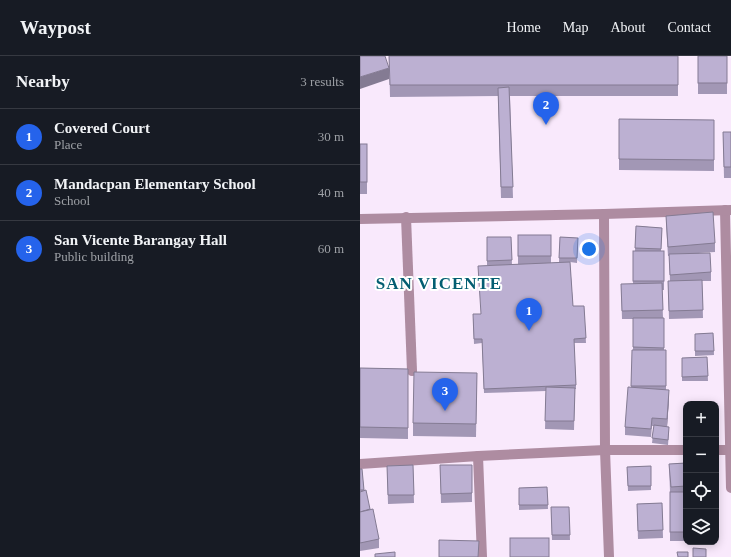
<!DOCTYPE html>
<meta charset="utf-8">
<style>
body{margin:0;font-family:Georgia,serif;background:#242831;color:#f1f3f6}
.controls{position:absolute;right:12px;bottom:12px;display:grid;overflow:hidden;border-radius:8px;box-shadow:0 2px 10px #0003}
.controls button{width:36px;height:36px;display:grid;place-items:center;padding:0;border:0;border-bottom:1px solid #363941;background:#171b24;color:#f1f3f6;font:20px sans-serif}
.you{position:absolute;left:229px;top:193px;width:14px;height:14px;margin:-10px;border:3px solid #fff;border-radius:50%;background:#1a73e8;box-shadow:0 0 0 6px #1a73e833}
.badge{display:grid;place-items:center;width:26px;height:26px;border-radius:50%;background:#2563eb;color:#fff;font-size:13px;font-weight:700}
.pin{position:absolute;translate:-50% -33px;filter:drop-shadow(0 1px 2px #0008)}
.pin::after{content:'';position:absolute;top:21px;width:14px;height:12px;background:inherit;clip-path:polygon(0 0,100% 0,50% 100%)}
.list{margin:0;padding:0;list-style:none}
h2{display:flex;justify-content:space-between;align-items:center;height:52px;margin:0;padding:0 16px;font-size:17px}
h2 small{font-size:13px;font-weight:400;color:#9ea1a6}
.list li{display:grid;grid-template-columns:26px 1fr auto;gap:12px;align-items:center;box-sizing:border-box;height:56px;padding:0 16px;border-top:1px solid #363941}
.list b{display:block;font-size:15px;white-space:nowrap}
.list p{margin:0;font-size:13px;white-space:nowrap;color:#9ea1a6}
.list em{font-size:13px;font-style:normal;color:#9ea1a6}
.icon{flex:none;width:22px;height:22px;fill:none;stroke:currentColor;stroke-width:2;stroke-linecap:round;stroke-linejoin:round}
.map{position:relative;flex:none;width:371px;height:501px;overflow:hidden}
header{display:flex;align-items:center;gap:24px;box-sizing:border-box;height:56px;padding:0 20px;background:#171b24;border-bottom:1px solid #363941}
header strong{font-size:19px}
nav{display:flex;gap:22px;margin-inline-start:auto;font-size:14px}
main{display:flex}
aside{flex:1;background:#171b24}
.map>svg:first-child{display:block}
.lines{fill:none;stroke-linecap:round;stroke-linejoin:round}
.minor{stroke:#ae8ca1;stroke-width:10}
.wall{fill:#a297b5}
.shaded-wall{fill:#847b93}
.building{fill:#bcb0d2;stroke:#847b93}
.labels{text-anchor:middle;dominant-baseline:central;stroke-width:4;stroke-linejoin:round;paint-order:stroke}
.district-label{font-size:17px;font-weight:bold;letter-spacing:1px;fill:#035d72;stroke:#fff}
</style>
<header>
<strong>Waypost</strong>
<nav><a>Home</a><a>Map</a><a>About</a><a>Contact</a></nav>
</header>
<main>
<aside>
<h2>Nearby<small>3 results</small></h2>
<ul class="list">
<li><span class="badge">1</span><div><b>Covered Court</b><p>Place</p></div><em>30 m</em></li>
<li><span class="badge">2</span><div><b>Mandacpan Elementary School</b><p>School</p></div><em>40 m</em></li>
<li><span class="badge">3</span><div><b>San Vicente Barangay Hall</b><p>Public building</p></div><em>60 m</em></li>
</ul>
</aside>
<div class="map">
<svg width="371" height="501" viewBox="0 0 371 501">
<rect width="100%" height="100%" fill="#f9e9fc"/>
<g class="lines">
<g class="minor">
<path d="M365,154L371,432"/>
<path d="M244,158L245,394L249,501"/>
<path d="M46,161L52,315"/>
<path d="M0,163L244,158L371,154"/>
<path d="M356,394H371"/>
<path d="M118,400L245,394H326"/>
<path d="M0,408L118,400L122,501"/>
</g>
</g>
<g class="wall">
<path d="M29,0H318V40H150L153,142H141L138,40L30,41Z"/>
<rect x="338" y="0" width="29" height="38"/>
<path d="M259,63L354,64V115L259,114Z"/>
<path d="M363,76H371V122H364Z"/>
<rect x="0" y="88" width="7" height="50"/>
<path d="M306,160L355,187V196L339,197L351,216V225H342L343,262L309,263L308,225H310L309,200H308L306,168Z"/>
<path d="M276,170L302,172L301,195H304V234H302L303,262H304V294H306V334L309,343L307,371L309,376L308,389L292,387L294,370H292L291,381L265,379V371L271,331L273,294V263H262L261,228H273V195H275Z"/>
<path d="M158,179H191V207L199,206L200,181L218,182L217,207L210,206L213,250H224L226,287H214L216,329V333H215L214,374L185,373L186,335L124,337L122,287L114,288L113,263L121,258L141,209H127V181H151L152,209L158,208Z"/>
<path d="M353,277L354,299L335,300V278Z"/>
<path d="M347,301L348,325H322V302Z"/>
<path d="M0,312L48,313V383L0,382Z"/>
<path d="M117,317L116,381L53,380V367Z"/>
<path d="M326,407V485H310V436L309,408Z"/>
<path d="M53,409L54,447L28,448L27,410Z"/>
<path d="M80,409H112V446L81,447Z"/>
<path d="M291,410V434L268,435L267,411Z"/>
<path d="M0,413H2L4,435L10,454L19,483V492L0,495Z"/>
<path d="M187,431L188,453L159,454V432Z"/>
<path d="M302,447L303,482L278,483L277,448Z"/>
<path d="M191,451H209L210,484H192Z"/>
</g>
<g class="shaded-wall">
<path d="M29,12V23L0,33V21Z"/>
<path d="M309,334V343L307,371V363Z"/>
</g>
<g class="building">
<path d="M0,0H25L29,12L0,21Z"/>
<path d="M29,0H318V29H30Z"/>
<rect x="338" y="0" width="29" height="27"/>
<path d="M149,31L153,131H141L138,32Z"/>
<path d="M259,63L354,64V104L259,103Z"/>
<path d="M363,76H371V111H364Z"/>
<rect x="0" y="88" width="7" height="38"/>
<path d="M353,156L355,187L308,191L306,160Z"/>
<path d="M276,170L302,172L301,193L275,192Z"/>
<rect x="158" y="179" width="33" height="21"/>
<path d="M127,181H151L152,204L127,205Z"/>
<path d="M200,181L218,182L217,202H199Z"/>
<rect x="273" y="195" width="31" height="30"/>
<path d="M350,197L351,216L310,219L309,198Z"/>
<path d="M210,206L213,250H224L226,282L214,283L216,329L124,333L122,283H114L113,258H121L118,210Z"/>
<path d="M342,224L343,254L309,255L308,225Z"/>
<path d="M302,227L303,254L262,255L261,228Z"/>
<path d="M273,262H304V292L273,291Z"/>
<path d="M353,277L354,295H335V278Z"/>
<path d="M272,294H306V330H271Z"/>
<path d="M347,301L348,320L322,321V302Z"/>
<path d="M0,312L48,313V372L0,371Z"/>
<path d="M54,316L117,317L116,368L53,367Z"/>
<path d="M186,331L215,332L214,365H185Z"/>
<path d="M268,331L309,334L307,363L292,362L291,373L265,371Z"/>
<path d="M294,369L309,371L308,384L292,382Z"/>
<path d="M326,407V430L311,431L309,408Z"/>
<path d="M53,409L54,439H28L27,410Z"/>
<path d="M80,409H112V437L81,438Z"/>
<path d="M291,410V430H268L267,411Z"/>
<path d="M0,413H2L4,434H0Z"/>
<path d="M187,431L188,449H159V432Z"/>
<path d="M6,434L10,453L0,456V436Z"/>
<rect x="310" y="436" width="16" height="40"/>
<path d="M302,447L303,474L278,475L277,448Z"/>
<path d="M191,451H209L210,479H192Z"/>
<path d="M13,453L19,483L0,487V456Z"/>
<rect x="150" y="482" width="39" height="19"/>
<path d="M79,484L119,485L118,501H79Z"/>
<path d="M333,492L346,493V501H333Z"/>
<path d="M35,496V501H15V498Z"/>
<path d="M317,496H328V501H318Z"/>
</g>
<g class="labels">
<g class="district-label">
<text x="79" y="227">SAN VICENTE</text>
</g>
</g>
</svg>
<div class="controls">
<button>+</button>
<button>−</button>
<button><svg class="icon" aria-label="locate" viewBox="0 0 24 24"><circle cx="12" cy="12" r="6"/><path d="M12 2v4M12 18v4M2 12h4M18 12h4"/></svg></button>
<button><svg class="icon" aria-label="layers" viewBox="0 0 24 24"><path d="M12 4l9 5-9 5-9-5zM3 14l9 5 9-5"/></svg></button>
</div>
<div class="you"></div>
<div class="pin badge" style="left:169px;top:275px">1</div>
<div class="pin badge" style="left:186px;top:69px">2</div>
<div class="pin badge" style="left:85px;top:355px">3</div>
</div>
</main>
